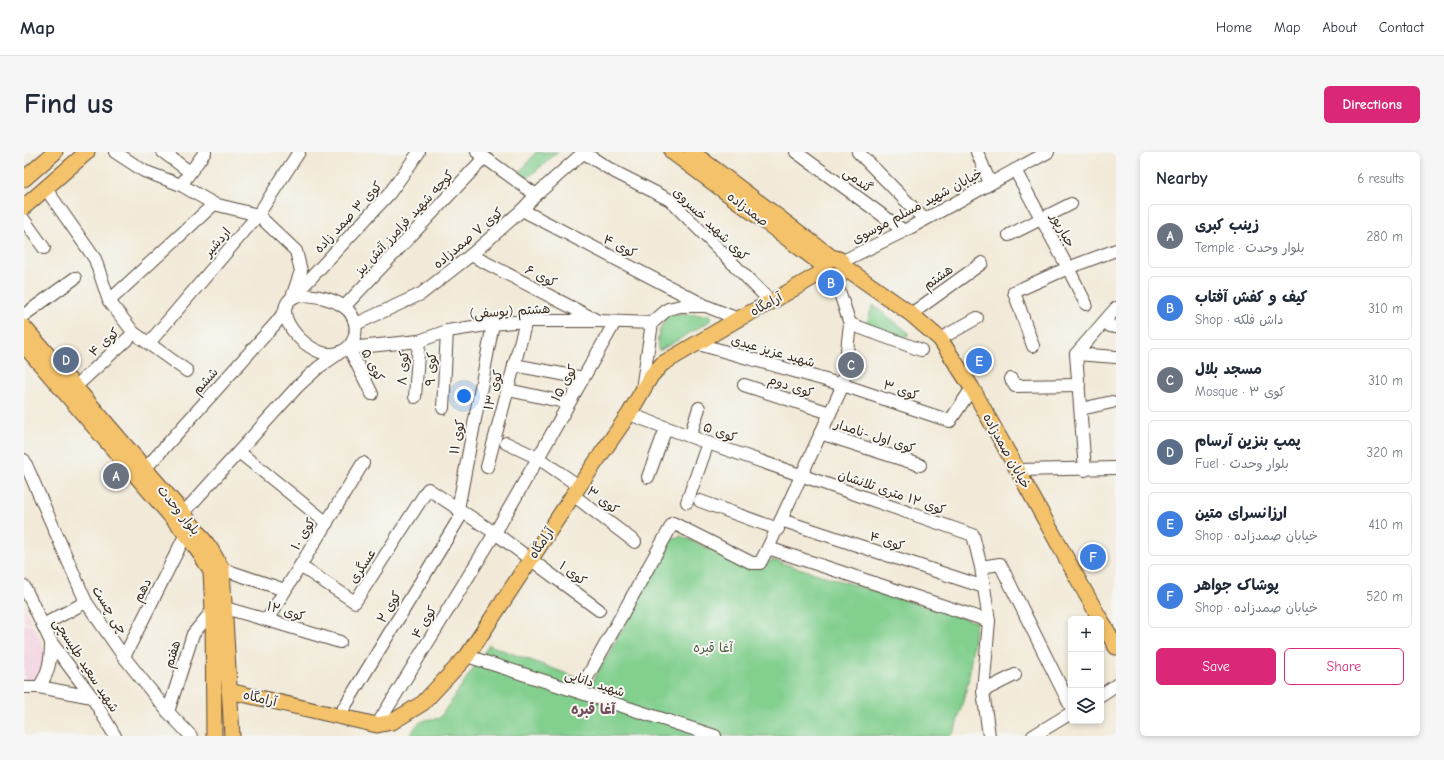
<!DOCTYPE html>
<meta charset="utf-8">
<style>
body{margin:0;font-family:"Comic Neue","Playpen Sans Arabic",sans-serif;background:#f6f6f7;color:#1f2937}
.controls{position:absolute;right:12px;bottom:12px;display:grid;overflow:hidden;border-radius:6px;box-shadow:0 2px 6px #0003}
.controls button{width:36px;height:36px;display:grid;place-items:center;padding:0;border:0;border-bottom:1px solid #e0e1e3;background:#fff;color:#1f2937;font:20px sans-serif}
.you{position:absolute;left:440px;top:244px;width:14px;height:14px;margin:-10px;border:3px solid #fff;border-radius:50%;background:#1a73e8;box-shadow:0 0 0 6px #1a73e833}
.badge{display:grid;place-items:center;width:26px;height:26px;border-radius:50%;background:#db2777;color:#fff;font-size:13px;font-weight:700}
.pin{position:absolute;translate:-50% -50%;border:2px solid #fff;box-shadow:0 1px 4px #0006}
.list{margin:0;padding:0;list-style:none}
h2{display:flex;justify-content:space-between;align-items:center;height:52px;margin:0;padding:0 16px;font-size:17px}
h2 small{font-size:13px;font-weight:400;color:#747a83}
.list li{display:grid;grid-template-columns:26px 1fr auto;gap:12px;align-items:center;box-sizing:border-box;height:64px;margin:0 8px 8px;padding:0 8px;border:1px solid #e0e1e3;border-radius:6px}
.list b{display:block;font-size:15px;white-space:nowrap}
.list p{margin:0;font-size:13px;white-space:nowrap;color:#747a83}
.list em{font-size:13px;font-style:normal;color:#747a83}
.actions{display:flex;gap:8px;padding:12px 16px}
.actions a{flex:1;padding:9px 0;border:1px solid #db2777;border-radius:6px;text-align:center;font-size:14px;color:#db2777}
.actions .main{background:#db2777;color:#fff}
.icon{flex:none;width:22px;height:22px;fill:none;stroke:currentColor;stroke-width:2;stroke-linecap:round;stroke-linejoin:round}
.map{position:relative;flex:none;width:1092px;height:584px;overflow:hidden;border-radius:6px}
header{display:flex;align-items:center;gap:24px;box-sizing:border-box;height:56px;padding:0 20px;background:#fff;border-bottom:1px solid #e0e1e3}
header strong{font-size:19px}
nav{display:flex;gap:22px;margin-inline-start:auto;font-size:14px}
.intro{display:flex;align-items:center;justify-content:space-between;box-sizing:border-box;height:96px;padding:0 24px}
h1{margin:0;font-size:28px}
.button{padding:10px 18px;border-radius:6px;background:#db2777;color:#fff;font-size:14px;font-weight:700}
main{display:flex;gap:24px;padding:0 24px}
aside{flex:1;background:#fff;border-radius:6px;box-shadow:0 2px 6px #0003}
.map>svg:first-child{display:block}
.built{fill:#f3cfe0}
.green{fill:#82cf8e;stroke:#5e7c56}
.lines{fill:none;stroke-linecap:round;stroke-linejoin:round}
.minor-casing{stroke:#56473a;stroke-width:14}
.major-casing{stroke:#56473a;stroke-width:17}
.minor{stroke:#fff;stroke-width:12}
.major{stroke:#f4c26a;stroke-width:15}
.labels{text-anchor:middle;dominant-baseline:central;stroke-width:4;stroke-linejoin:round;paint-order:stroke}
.street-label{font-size:13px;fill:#3b2a1e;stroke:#f6f6f2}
.park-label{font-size:13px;fill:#505c40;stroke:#f6f6f2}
.neighbourhood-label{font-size:14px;font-weight:bold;fill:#724e58;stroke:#f6f6f2}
</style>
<header>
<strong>Map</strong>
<nav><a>Home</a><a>Map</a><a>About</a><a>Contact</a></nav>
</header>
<div class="intro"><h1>Find us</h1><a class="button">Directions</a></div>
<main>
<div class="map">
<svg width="1092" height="584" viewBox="0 0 1092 584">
<rect width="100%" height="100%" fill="#f6f6f2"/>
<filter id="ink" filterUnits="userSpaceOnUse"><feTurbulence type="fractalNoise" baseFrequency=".025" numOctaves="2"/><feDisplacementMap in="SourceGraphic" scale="8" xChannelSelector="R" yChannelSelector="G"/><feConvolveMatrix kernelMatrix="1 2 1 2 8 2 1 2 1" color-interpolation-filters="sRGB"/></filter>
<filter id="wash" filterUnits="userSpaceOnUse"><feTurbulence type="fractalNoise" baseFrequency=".012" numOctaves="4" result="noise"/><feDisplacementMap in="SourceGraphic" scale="16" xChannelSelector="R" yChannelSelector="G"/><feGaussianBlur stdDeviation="0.9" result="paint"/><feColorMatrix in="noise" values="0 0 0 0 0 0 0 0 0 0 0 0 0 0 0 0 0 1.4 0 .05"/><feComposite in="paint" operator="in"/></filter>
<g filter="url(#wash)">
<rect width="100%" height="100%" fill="#f2ead8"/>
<g class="built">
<path d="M0,453L8,471L0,469Z"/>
<path d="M0,472L8,474L12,479L18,493L21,508L14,523L4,529H0Z"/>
</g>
<g class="green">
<path d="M512,0H534L501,28L494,23Z"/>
<path d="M849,153L884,180V183L880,186L842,173Z"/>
<path d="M648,162L686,163L687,164L686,169L637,198H635C630,190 638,165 648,162Z"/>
<path d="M657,384L723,414L737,416L748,408L952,470L944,531L931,578L926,584H387C391,570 401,566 415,567L465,493L568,531L649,386Z"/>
</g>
</g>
<g filter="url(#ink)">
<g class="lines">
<g class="minor-casing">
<g id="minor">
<path d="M91,0L120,19L157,33L190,52L234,63L272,99L277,119L268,145"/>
<path d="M139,0L166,20"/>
<path d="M453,0L512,43"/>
<path d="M772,0L880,79"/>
<path d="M834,0L900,67"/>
<path d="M953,0L966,31"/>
<path d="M560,1L589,19L646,48L747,150"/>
<path d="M991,18L1044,116L1062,152"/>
<path d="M157,33L181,0"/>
<path d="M22,37L71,107L85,149L110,181L163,219"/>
<path d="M498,58L682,154"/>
<path d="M0,68L20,96"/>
<path d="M985,83L1047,52"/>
<path d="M447,103L572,168"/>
<path d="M817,110L880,79L1024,0"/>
<path d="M271,143L365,42L395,0"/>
<path d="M275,143C290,143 305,145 319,154C340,168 334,201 307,202C281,203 239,154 275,143Z"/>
<path d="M85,149L190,52"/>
<path d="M320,155L460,6"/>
<path d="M887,162L958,111"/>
<path d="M0,163L51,126"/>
<path d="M1081,169L1086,174L1092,175"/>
<path d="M332,172L397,142L447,103L498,58L512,43L560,0"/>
<path d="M826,172L897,198"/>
<path d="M916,187L953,166"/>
<path d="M125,191L234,63L275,0"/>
<path d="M671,191L819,233L926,269L948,236"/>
<path d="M1009,194L990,140L1044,116L1092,98"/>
<path d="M1052,202L1092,205"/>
<path d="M490,213L559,226"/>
<path d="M987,227L991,234L1055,233"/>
<path d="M720,233L806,261"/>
<path d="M51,235L110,181"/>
<path d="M618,237L628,171L644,157L657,154H682L714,167"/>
<path d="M484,238L545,251"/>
<path d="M348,242L325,196L395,189L423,179L469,172L502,169H575L628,171"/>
<path d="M391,245L395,189"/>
<path d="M419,256L423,179"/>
<path d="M1057,257L1088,250"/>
<path d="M605,262L684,291L949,383L957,415L965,469L959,539L965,584"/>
<path d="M796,281L896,313"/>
<path d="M666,284L675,256"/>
<path d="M482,291L514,306L555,334"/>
<path d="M215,300L303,371"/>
<path d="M0,308L62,450L100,505L144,560L167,584"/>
<path d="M463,315L502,169"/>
<path d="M993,318L1092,316"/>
<path d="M1061,318L1052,202L1092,156"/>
<path d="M115,322L121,317L252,171L261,159"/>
<path d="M624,325L642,276"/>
<path d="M549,343L611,390"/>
<path d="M676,349L754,377"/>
<path d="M663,350L684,291"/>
<path d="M434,357L469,172"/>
<path d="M154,367L274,234L295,215L314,202"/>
<path d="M757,368L960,435"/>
<path d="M744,396L819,233L826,172L811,126"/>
<path d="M276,414L331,450L404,337L471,381L575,458"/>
<path d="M957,415L976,412L1047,555"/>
<path d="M198,417L261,438"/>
<path d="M0,434L27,490L68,545L91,584"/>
<path d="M201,456L243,468L316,490"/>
<path d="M243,468L339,311"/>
<path d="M19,473L62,450"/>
<path d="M443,504L691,584"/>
<path d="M100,505L162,382L167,377"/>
<path d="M0,535H15L68,545"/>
<path d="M15,535C25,521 27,507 27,490"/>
<path d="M959,539L991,523"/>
<path d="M555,540L649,371L728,411H736L744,396L965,469"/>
<path d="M1077,543L1092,533"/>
<path d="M144,560L169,482L189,458"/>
<path d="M315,564L439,360"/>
<path d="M353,573L471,381L514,306L591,170"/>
<path d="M1009,584L1047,561"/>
</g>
</g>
<g class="major-casing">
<g id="major">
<path d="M648,0L800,114"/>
<path d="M668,0L810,107"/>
<path d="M0,27L31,0"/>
<path d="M0,55L63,0"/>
<circle cx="810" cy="116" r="10"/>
<path d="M819,114L887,162L916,187L948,236L1076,467"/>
<path d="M0,175L159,361L186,396L198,417L208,584"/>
<path d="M0,193L162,382L177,403L187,420L189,458L190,584"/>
<path d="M1077,468L1092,495"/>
<path d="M205,539L353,573L368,570L399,551L443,504L549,343L605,262L627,224L638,212L714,167L747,150L800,119"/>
</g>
</g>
<use href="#minor" class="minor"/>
<use href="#major" class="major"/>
</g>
</g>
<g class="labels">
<g class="street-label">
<text transform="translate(834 28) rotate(36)">گندمی</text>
<text transform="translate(893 54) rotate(-28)">خیابان شهید مسلم موسوی</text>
<text transform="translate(724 57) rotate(37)">صمدزاده</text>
<text transform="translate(324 65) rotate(-47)">کوی ۳ صمد زاده</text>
<text transform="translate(380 71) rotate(-47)">کوچه شهید فرامرز آتش بیز</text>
<text transform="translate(687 72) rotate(44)">کوی شهید خسروی</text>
<text transform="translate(1039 78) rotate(61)">جبارپور</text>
<text transform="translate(444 86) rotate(-40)">کوی ۷ صمدزاده</text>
<text transform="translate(193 90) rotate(-49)">اردشیر</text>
<text transform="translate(596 94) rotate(27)">کوی ۴</text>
<text transform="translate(517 124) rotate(27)">کوی ۶</text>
<text transform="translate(914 125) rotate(-36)">هشتم</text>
<text transform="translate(742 152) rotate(-29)">آرامگاه</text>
<text transform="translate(486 159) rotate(-4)">هشتم (یوسفی)</text>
<text transform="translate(80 190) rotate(-42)">کوی ۴</text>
<text transform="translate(749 199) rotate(16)">شهید عزیز عیدی</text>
<text transform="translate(349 213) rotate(63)">کوی ۵</text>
<text transform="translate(379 216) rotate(-86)">کوی ۸</text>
<text transform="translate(407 217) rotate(-87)">کوی ۹</text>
<text transform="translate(181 229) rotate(-48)">ششم</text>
<text transform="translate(540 231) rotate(-61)">کوی ۱۵</text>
<text transform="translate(767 234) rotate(18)">کوی دوم</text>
<text transform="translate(469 238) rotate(-75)">کوی ۱۳</text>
<text transform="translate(877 238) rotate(19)">کوی ۳</text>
<text transform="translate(696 280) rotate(20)">کوی ۵</text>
<text transform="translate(851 284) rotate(18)">کوی اول -نامدار</text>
<text transform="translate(433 285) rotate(-79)">کوی ۱۱</text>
<text transform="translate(983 299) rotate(61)">خیابان صمدزاده</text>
<text transform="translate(868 340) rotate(19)">کوی ۱۲ متری تلانشان</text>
<text transform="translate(579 348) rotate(37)">کوی ۳</text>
<text transform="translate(155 358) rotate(51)">بلوار وحدت</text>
<text transform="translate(279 382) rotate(-59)">کوی ۱۰</text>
<text transform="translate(863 389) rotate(18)">کوی ۴</text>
<text transform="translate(517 391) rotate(-56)">آرامگاه</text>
<text transform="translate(338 414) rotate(-57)">عسگری</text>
<text transform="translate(549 421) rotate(37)">کوی ۱</text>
<text transform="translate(118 438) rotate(-63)">دهم</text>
<text transform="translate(365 455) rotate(-59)">کوی ۲</text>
<text transform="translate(86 458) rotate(58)">چی چست</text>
<text transform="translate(262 459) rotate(17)">کوی ۱۲</text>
<text transform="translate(400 470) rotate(-58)">کوی ۴</text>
<text transform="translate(148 502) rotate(-73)">هفتم</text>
<text transform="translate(62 513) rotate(57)">شهید سعید طلیسچی</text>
<text transform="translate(571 531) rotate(18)">شهید دانایی</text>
<text transform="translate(236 546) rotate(13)">آرامگاه</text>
</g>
<g class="park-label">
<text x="689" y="495">آغا قبره</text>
</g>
<g class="neighbourhood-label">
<text x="569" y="557">آغا قبره</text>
</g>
</g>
</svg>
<div class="controls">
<button>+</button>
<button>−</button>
<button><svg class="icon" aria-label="layers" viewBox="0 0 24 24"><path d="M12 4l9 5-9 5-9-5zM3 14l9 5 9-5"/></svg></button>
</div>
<div class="you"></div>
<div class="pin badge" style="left:92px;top:324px;background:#6b7280">A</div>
<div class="pin badge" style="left:807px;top:131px;background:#3f7fe0">B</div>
<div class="pin badge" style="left:827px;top:213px;background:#6b7280">C</div>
<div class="pin badge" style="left:42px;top:208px;background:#5c6f8a">D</div>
<div class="pin badge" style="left:955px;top:209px;background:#3f7fe0">E</div>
<div class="pin badge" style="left:1069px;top:405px;background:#3f7fe0">F</div>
</div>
<aside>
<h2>Nearby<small>6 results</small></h2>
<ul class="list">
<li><span class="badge" style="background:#6b7280">A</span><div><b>زینب کبری</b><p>Temple · بلوار وحدت</p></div><em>280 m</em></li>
<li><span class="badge" style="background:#3f7fe0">B</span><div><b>کیف و کفش آفتاب</b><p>Shop · داش فلکه</p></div><em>310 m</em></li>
<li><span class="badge" style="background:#6b7280">C</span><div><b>مسجد بلال</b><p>Mosque · کوی ۳</p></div><em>310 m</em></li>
<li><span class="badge" style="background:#5c6f8a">D</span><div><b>پمپ بنزین آرسام</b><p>Fuel · بلوار وحدت</p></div><em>320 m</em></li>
<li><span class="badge" style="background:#3f7fe0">E</span><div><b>ارزانسرای متین</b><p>Shop · خیابان صمدزاده</p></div><em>410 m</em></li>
<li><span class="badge" style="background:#3f7fe0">F</span><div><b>پوشاک جواهر</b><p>Shop · خیابان صمدزاده</p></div><em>520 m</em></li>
</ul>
<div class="actions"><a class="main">Save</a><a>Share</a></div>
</aside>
</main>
